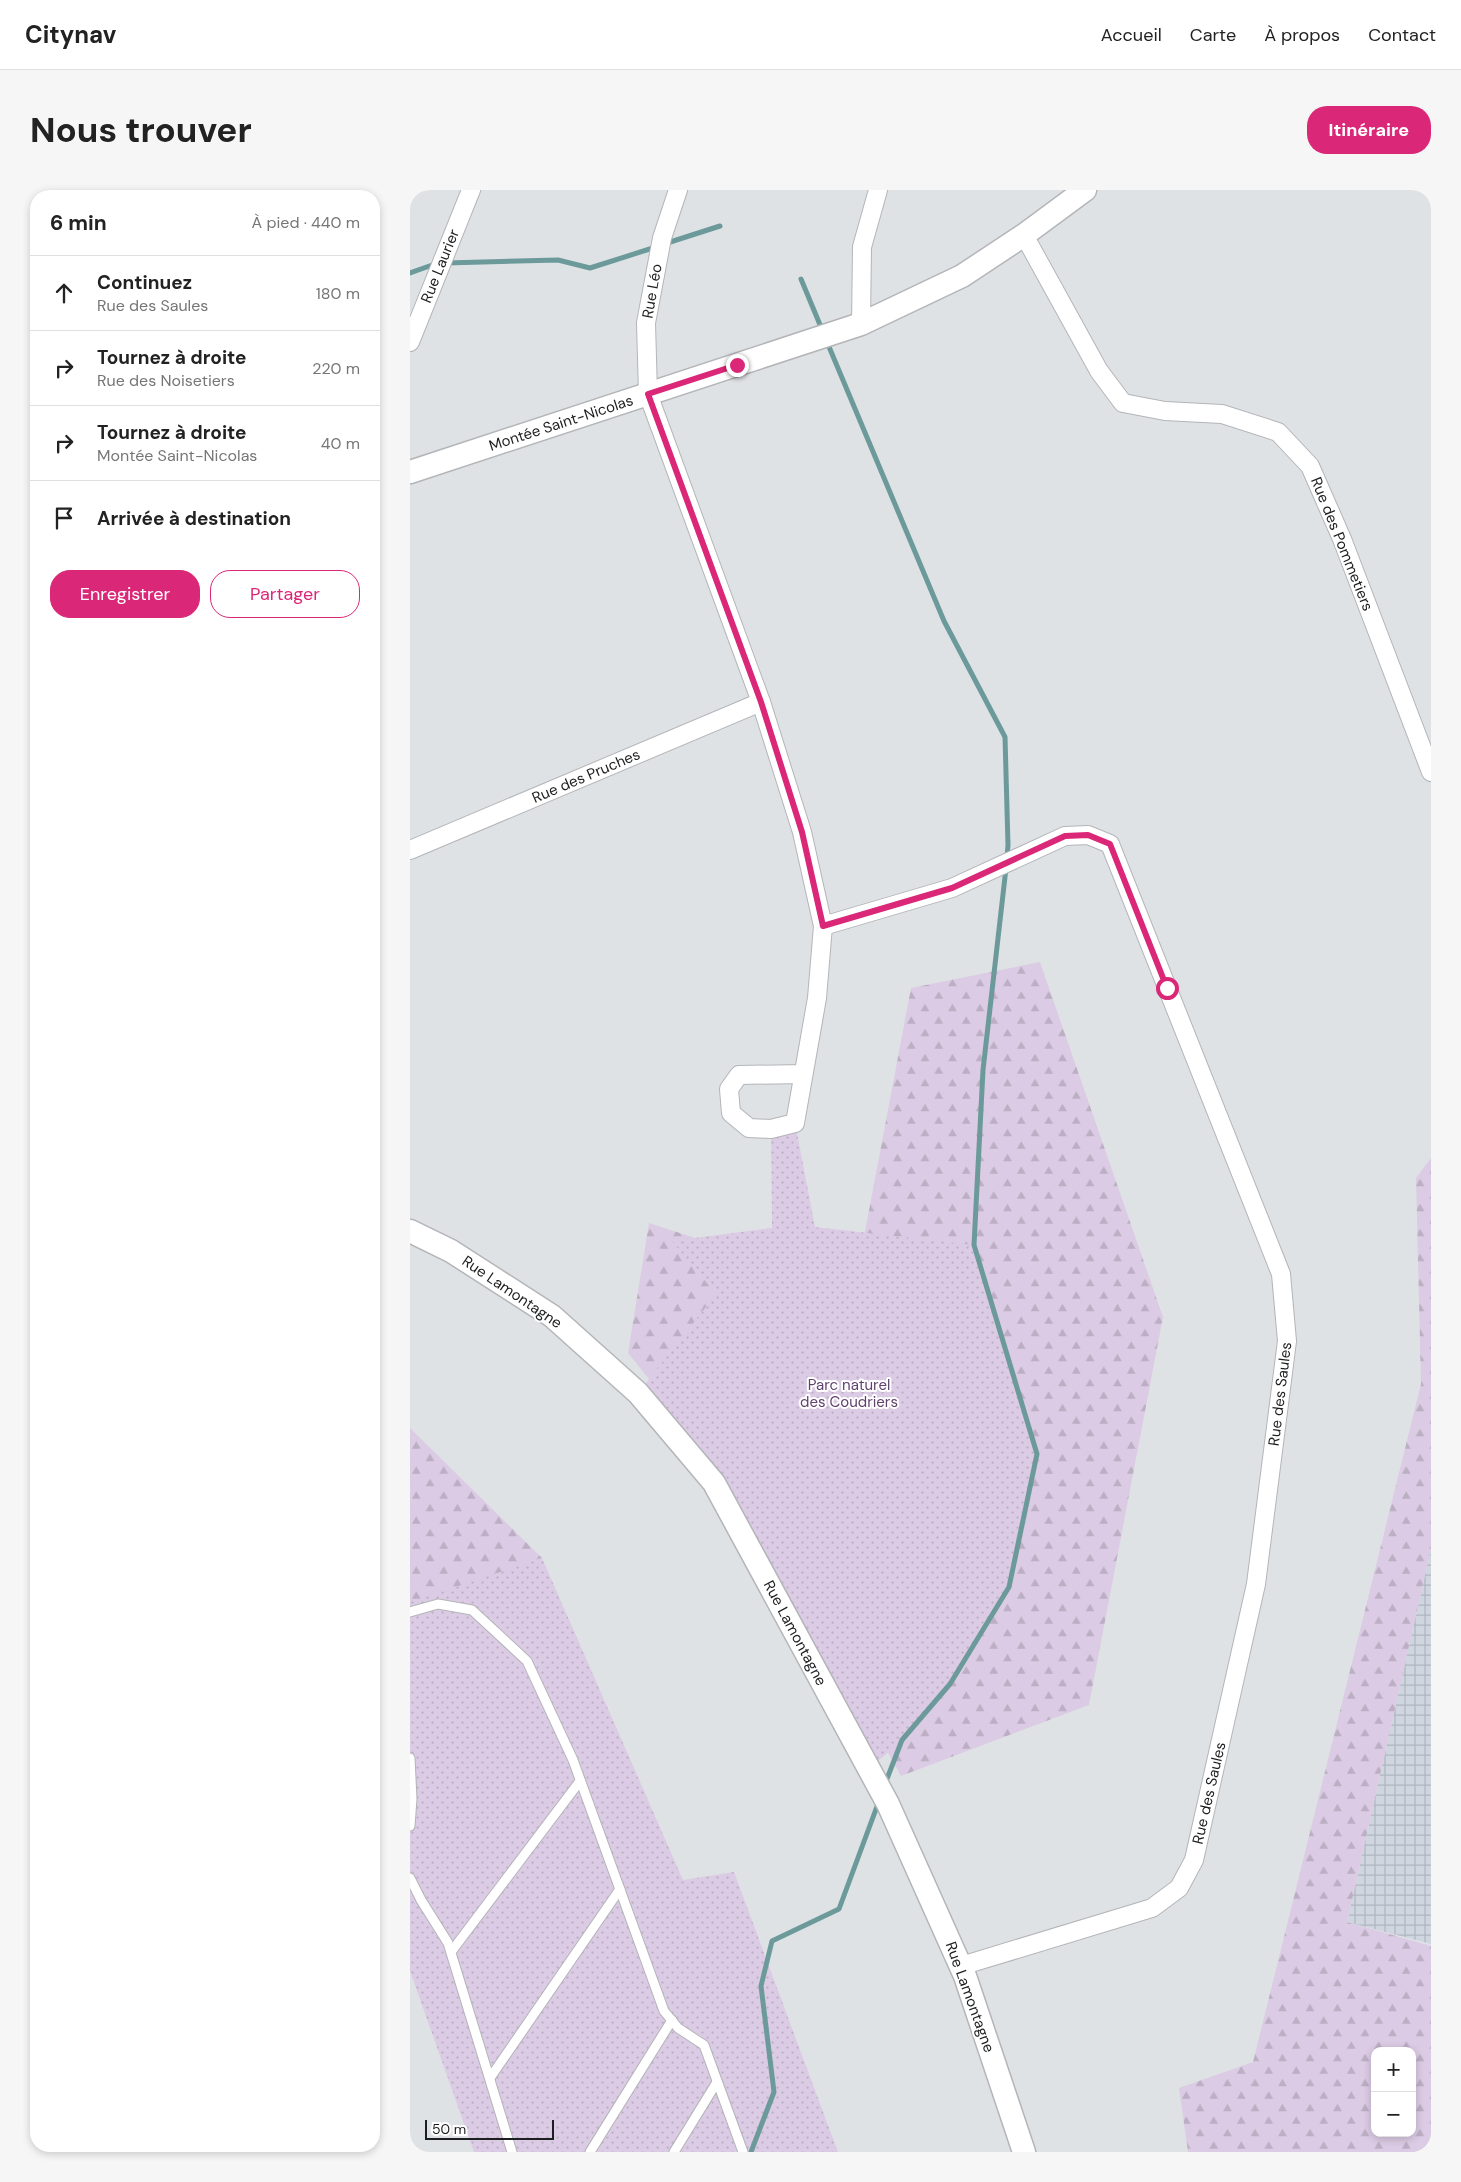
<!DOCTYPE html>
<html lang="fr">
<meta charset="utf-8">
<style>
body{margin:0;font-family:"DM Sans",sans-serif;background:#f6f6f6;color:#222}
.controls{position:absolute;right:15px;bottom:15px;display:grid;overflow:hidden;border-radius:10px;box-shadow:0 2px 8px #0003}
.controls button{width:45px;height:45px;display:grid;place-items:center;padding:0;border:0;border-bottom:1px solid #e0e0e0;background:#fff;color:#222;font:25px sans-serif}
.scale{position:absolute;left:15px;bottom:12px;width:129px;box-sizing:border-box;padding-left:5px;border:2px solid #1d1e1f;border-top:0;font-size:14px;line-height:18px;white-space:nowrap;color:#1d1e1f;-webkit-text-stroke:4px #fff;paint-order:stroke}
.stop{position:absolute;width:15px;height:15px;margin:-11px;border:4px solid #db2777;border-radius:50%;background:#fff}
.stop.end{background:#db2777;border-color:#fff;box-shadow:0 1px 5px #0008}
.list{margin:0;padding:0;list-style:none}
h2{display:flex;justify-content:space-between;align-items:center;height:65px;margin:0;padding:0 20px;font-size:21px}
h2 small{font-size:16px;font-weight:400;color:#767676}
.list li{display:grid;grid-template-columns:32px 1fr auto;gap:15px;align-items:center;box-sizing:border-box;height:75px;padding:0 20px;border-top:1px solid #e0e0e0}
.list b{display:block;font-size:19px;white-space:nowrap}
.list p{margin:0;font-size:16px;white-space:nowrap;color:#767676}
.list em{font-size:16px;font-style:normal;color:#767676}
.actions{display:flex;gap:10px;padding:15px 20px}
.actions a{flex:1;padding:11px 0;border:1px solid #db2777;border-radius:20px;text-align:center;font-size:18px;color:#db2777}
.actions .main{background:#db2777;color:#fff}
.icon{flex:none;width:28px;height:28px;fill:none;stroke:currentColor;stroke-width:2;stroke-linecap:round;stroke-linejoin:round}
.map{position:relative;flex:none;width:1021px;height:1962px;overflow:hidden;border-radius:20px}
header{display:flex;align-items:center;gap:30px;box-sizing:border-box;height:70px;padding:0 25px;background:#fff;border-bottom:1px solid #e0e0e0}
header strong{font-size:24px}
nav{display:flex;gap:28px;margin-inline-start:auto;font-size:18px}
.intro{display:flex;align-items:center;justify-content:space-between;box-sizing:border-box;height:120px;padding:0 30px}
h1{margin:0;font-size:35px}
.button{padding:12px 22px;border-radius:20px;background:#db2777;color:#fff;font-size:18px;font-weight:700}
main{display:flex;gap:30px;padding:0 30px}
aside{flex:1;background:#fff;border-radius:20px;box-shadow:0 2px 8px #0003}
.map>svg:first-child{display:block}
.industrial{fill:url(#industrial-grid)}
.forest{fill:url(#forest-firs);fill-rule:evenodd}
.park{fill:url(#park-dots)}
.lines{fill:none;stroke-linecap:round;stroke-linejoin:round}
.stream{stroke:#6c9a9b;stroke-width:5}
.service-casing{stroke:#b3b5b8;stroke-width:11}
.minor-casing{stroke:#b3b5b8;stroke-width:20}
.tertiary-casing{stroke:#b3b5b8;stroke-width:25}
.service{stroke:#fff;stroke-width:9}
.minor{stroke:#fff;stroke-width:18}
.tertiary{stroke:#fff;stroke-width:22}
.route{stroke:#db2777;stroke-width:6}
.labels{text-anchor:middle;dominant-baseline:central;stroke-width:4;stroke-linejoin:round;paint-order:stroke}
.street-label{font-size:15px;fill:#1d1e1f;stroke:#fff}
.park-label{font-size:15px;fill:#60426e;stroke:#fff}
</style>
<header>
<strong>Citynav</strong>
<nav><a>Accueil</a><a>Carte</a><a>À propos</a><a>Contact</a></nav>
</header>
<div class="intro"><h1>Nous trouver</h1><a class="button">Itinéraire</a></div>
<main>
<aside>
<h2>6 min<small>À pied · 440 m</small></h2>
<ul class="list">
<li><svg class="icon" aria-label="ahead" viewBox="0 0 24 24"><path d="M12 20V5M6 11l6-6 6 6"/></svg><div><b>Continuez</b><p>Rue des Saules</p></div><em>180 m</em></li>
<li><svg class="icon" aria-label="right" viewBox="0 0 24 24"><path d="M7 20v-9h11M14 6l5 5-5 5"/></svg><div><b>Tournez à droite</b><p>Rue des Noisetiers</p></div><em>220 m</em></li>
<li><svg class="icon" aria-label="right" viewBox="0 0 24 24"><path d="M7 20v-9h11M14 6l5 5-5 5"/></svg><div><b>Tournez à droite</b><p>Montée Saint-Nicolas</p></div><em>40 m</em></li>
<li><svg class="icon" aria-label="arrive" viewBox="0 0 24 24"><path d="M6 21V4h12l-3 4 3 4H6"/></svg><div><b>Arrivée à destination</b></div></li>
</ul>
<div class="actions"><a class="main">Enregistrer</a><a>Partager</a></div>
</aside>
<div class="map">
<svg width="1021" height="1962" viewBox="0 0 1021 1962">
<defs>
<pattern id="industrial-grid" width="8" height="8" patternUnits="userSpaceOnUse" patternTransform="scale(1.25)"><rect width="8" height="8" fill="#cfd6e0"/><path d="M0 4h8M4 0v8" fill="none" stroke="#b1b7c0"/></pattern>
<pattern id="forest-firs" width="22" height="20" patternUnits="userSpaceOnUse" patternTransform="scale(1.25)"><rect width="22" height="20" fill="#dbcbe4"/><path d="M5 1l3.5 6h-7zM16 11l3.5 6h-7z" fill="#bcaec3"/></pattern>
<pattern id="park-dots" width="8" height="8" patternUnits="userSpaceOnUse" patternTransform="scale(1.25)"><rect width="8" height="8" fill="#dbcbe4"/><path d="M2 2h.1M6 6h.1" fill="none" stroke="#bcaec3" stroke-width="1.8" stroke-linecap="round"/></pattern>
</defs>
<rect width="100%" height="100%" fill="#dfe2e5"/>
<path class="industrial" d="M1021,1358V1754L937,1732Z"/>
<g class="forest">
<path d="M630,772L753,1127L679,1515L491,1586L345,1321L218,1163L239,1033L444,1100L501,798Z"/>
<path d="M1021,968V1358L937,1732L1021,1756V1962H778L769,1898L843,1872L1011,1194L1006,988ZM965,1861H1002V1943H965Z"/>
<path d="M0,1238L132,1368L0,1414Z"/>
</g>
<g class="park">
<path d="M385,933L405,1037L564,1055L627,1264L599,1397L540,1494L492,1550L459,1579L304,1293L228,1203L306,1104L262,1051L362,1038L361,939Z"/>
<path d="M132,1368L273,1690L324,1682L428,1962H64L0,1781V1412Z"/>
</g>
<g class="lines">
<g class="stream">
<path d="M254,54L310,36"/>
<path d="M36,73L148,70L180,78L246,57"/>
<path d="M0,83L28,73"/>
<path d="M391,89L413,142"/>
<path d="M417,152L534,431L595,547L598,655L597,667"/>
<path d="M475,1594L492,1550L540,1494L599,1397L627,1264L564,1055L573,880L596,678"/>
<path d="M341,1962L364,1902L351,1796L362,1751L429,1719L469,1611"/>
</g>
<g class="service-casing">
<g id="service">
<path d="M0,1422L28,1414L62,1420L117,1471L163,1570L254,1821L268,1838L294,1855L333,1962"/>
<path d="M0,1568L2,1609L0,1636"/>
<path d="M0,1688L11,1710L38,1753L102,1962"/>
<path d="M41,1762L170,1591"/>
<path d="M80,1888L210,1699"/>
<path d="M180,1962L262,1830"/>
<path d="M264,1962L307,1892"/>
</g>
</g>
<g class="minor-casing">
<g id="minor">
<path d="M268,0L252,48L236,133L238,204L351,512L392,642L413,736L407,808L385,933L361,939L339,938L321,923L319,899L329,885L393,884"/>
<path d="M614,45L689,181L713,213L755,221L812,224L868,242L900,276L932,349L1021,582"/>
<path d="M451,134L452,57L468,0"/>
<path d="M0,152L61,0"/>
<path d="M0,660L351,512"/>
<path d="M413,736L542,698L655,646L678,645L700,654L871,1084L877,1151L846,1394L784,1670L769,1698L742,1718L551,1776"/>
</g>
</g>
<g class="tertiary-casing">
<g id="tertiary">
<path d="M0,282L451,134L552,86L614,45L675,0"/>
<path d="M0,1041L41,1061L142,1126L228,1203L304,1293L478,1614L555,1786L614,1962"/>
</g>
</g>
<use href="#service" class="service"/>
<use href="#minor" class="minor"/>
<use href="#tertiary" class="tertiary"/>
</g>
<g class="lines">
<path class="route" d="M327,175L238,204L351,512L392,642L413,736L542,698L655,646L678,645L700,654L757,798"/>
</g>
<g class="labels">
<g class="street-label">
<text transform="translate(30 76) rotate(-68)">Rue Laurier</text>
<text transform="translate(242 101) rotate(-80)">Rue Léo</text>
<text transform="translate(151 233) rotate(-18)">Montée Saint-Nicolas</text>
<text transform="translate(932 354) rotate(68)">Rue des Pommetiers</text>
<text transform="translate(176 586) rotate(-23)">Rue des Pruches</text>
<text transform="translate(102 1102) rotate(34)">Rue Lamontagne</text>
<text transform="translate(870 1204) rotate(-83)">Rue des Saules</text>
<text transform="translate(385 1443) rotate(62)">Rue Lamontagne</text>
<text transform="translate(799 1603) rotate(-77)">Rue des Saules</text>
<text transform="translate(560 1807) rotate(70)">Rue Lamontagne</text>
</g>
<g class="park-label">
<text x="439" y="1195">Parc naturel<tspan x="439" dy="17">des Coudriers</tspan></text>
</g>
</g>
</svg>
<div class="controls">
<button>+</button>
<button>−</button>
</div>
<div class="scale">50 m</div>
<div class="stop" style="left:757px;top:798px"></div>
<div class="stop end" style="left:327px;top:175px"></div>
</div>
</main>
